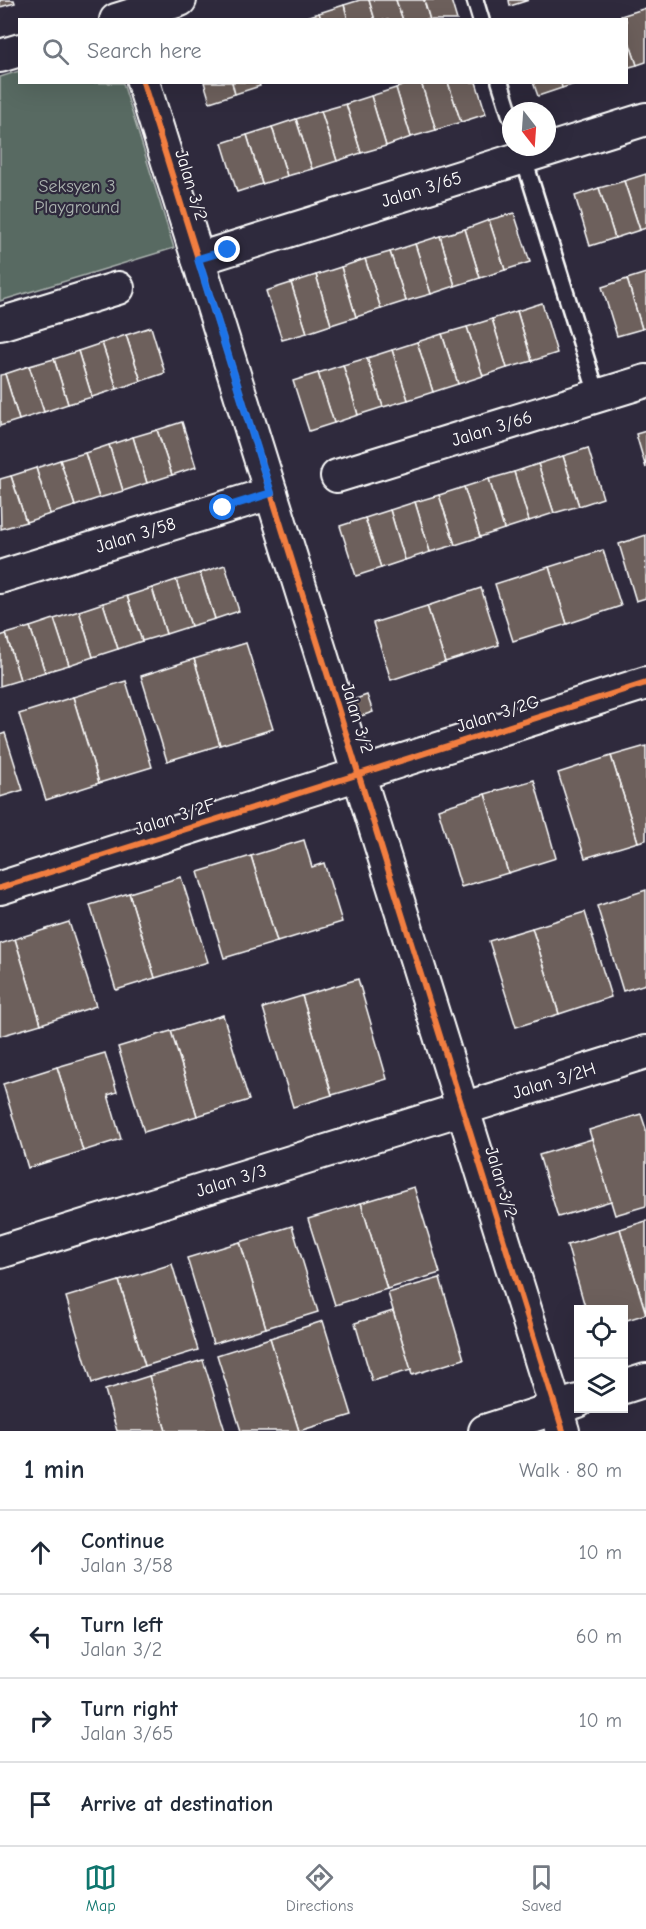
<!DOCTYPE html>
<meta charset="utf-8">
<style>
body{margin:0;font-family:"Comic Neue",sans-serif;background:#f6f6f7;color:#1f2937}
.controls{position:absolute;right:18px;bottom:18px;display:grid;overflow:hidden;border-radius:0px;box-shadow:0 6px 24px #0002}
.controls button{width:54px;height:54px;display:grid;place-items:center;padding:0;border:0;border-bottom:2px solid #e0e1e3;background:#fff;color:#1f2937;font:30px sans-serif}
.compass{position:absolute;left:502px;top:102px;width:54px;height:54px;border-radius:50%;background:#fff;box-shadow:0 6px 24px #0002;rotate:163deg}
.stop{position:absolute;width:18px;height:18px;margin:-14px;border:4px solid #1a73e8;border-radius:50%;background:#fff}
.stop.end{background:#1a73e8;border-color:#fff;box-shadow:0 2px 6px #0008}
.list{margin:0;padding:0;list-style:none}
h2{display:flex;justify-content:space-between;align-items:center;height:78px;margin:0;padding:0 24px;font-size:26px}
h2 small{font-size:20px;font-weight:400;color:#747a83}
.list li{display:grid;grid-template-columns:39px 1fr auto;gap:18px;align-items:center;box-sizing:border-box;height:84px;padding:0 24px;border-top:2px solid #e0e1e3}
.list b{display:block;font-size:22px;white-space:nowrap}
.list p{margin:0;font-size:20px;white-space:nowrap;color:#747a83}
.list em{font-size:20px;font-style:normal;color:#747a83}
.icon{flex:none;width:33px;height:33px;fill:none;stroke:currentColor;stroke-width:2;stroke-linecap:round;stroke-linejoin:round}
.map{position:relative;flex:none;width:646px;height:1431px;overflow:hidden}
.search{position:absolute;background:#fff;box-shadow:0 6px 24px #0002;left:18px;right:18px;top:18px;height:66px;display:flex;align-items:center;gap:15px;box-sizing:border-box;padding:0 21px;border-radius:0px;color:#747a83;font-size:22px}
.sheet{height:414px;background:#fff}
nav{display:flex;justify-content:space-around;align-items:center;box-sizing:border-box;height:84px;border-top:2px solid #e0e1e3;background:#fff;font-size:16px;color:#747a83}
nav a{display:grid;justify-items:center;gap:3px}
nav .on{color:#0f766e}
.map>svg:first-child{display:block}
.green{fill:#596a62;stroke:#acb4b0;stroke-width:1.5}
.building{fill:#6d605c;stroke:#fff;stroke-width:1.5}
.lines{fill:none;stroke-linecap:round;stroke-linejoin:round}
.lane-casing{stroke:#fff;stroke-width:20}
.street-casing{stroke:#fff;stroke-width:36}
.lane{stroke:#2f2a3d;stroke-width:15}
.street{stroke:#2f2a3d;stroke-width:32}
.cycleway-casing{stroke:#2f2a3d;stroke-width:10}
.cycleway{stroke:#f27e40;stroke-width:6}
.route{stroke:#1a73e8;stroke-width:8}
.labels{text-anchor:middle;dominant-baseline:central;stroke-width:4.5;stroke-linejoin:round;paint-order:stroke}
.street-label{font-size:18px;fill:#fff;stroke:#2f2a3d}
.park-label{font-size:18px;fill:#acb4b0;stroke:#2f2a3d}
</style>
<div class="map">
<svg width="646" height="1431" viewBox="0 0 646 1431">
<rect width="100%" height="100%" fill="#2f2a3d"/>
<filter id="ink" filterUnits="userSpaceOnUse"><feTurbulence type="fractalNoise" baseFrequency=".0167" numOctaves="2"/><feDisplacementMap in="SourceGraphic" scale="12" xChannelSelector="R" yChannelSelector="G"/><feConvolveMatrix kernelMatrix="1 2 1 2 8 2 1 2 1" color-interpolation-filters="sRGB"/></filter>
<g filter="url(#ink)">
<path class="green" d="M19,71L20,82L123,83L174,248L0,301V77Z"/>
<g class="building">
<path d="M0,0H14L15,3L0,7Z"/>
<path d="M360,0H369L375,20H348L344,5Z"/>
<path d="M369,0H396L403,20H375Z"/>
<path d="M396,0H424L430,20H403Z"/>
<path d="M424,0H451L457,20H430Z"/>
<path d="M509,0H529L510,6Z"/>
<path d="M344,5L348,20H321L319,13Z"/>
<path d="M646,8V62L637,65L626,33V20H622L621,16Z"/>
<path d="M319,13L321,20H298Z"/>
<path d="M626,33L637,65L626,68Z"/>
<path d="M204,82H232L235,94L210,102Z"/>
<path d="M232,82H259L260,86L235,94Z"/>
<path d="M414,82H421L436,130L411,137L396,88Z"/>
<path d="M421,82H448L461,122L436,130Z"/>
<path d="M448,82H476L486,114L461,122Z"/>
<path d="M533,82H561L562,88L538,96Z"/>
<path d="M561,82H581L562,88Z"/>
<path d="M396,88L411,137L386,146L371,96Z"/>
<path d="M371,96L386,146L361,153L346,104Z"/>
<path d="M346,104L361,153L337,161L321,111Z"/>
<path d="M321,111L337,161L312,169L296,119Z"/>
<path d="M296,119L312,169L287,176L272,127Z"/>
<path d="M272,127L287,176L262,184L247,135Z"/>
<path d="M247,135L262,184L237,192L222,143Z"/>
<path d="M646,174V228L640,230L624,181Z"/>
<path d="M624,181L640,230L615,238L599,188Z"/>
<path d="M599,188L615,238L590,246L575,196Z"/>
<path d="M514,213L530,262L505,270L489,220Z"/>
<path d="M489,220L505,270L480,278L465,229Z"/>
<path d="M465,229L480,278L455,286L440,236Z"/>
<path d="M440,236L455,286L431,294L415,244Z"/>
<path d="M415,244L431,294L406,301L390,252Z"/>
<path d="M390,252L406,301L381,309L365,259Z"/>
<path d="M365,259L381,309L356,317L341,267Z"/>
<path d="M341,267L356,317L331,325L316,275Z"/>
<path d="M646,273V328L642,329L627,279Z"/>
<path d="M316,275L331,325L307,333L291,283Z"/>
<path d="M627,279L642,329L617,336L602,287Z"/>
<path d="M291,283L307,333L282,340L266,291Z"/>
<path d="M542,303L557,353L532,361L517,311Z"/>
<path d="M517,311L532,361L507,368L492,319Z"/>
<path d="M492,319L507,368L483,376L467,327Z"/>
<path d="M151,327L165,373L141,381L126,335Z"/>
<path d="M467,327L483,376L458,384L442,334Z"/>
<path d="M442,334L458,384L433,392L417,342Z"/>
<path d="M126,335L141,381L117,389L102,343Z"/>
<path d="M417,342L433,392L408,400L392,350Z"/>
<path d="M102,343L117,389L92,397L78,351Z"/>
<path d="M392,350L408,400L383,407L367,358Z"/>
<path d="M78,351L92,397L68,404L54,359Z"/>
<path d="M367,358L383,407L358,415L343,365Z"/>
<path d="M54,359L68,404L44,412L29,366Z"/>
<path d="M343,365L358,415L334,423L318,373Z"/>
<path d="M29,366L44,412L19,420L5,374Z"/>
<path d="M318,373L334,423L309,431L293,381Z"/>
<path d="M5,374L19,420L0,426V375Z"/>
<path d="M182,422L196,467L172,475L157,430Z"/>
<path d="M157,430L172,475L147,483L133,437Z"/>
<path d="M646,431V468L636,434Z"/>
<path d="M133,437L147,483L123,491L109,445Z"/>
<path d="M109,445L123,491L99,498L85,453Z"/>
<path d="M588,448L603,498L579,506L563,456Z"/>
<path d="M85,453L99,498L75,506L60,460Z"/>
<path d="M563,456L579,506L554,513L538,464Z"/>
<path d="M60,460L75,506L50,514L36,468Z"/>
<path d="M538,464L554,513L529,521L514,472Z"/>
<path d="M36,468L50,514L26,522L11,476Z"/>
<path d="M514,472L529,521L504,529L489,479Z"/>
<path d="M11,476L26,522L1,529L0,479Z"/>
<path d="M489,479L504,529L480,537L464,487Z"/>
<path d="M464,487L480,537L455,545L439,495Z"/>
<path d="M439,495L455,545L430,552L415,502Z"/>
<path d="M415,502L430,552L405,560L390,510Z"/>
<path d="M390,510L405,560L381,568L365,518Z"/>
<path d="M365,518L381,568L356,576L340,526Z"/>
<path d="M646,535V598L636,601L619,544Z"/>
<path d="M603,550L621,606L567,624L549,567Z"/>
<path d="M225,565L239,611L215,619L200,573Z"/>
<path d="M549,567L567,624L513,641L495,584Z"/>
<path d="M200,573L215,619L191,626L176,580Z"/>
<path d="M176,580L191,626L166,634L152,588Z"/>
<path d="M152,588L166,634L142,641L127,596Z"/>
<path d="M481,588L499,645L445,662L427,606Z"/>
<path d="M127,596L142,641L118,649L103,603Z"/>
<path d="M103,603L118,649L93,657L79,611Z"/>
<path d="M427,606L445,662L391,680L373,623Z"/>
<path d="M79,611L93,657L69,665L54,619Z"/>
<path d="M54,619L69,665L45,672L30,627Z"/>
<path d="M30,627L45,672L20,680L6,634Z"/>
<path d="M6,634L20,680L0,686V636Z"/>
<path d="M246,643L273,729L220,745L194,659Z"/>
<path d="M194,659L220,745L167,761L141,676Z"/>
<path d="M126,681L152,767L99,783L73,697Z"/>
<path d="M367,695L373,712L355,718L350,701Z"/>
<path d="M73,697L99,783L46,800L19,714Z"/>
<path d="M5,733L23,790L0,797V735Z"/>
<path d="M646,746V840L638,842L611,756Z"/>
<path d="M611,756L638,842L585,858L558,773Z"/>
<path d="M534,780L556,858L508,873L485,794Z"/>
<path d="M485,794L508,873L461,887L438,809Z"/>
<path d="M304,840L312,867L324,863L342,922L277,942L251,856Z"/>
<path d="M251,856L277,942L224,958L198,872Z"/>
<path d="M181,877L208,962L155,978L129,893Z"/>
<path d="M646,890V984L623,991L597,906Z"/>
<path d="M129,893L155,978L116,990L90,905Z"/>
<path d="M585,912L611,997L559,1014L532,928Z"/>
<path d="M69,922L96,1006L41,1024L15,939Z"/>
<path d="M532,928L559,1014L516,1027L489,941Z"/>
<path d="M15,939L41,1024L0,1036V944Z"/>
<path d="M358,979L387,1079L332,1095L302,996Z"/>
<path d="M302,996L332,1095L293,1107L263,1008Z"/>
<path d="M223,1015L249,1100L197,1116L171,1031Z"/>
<path d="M171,1031L197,1116L144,1132L118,1047Z"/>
<path d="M105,1053L117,1092L108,1095L121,1139L83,1151L57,1067Z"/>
<path d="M57,1067L83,1151L28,1168L3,1084Z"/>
<path d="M641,1114L646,1129V1206L615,1215L589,1130Z"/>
<path d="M592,1139L611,1201L558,1217L539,1155Z"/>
<path d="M414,1187L440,1273L387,1289L361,1203Z"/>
<path d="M361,1203L387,1289L335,1305L308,1219Z"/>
<path d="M646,1221V1314L620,1229Z"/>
<path d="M292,1226L318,1312L266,1328L240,1242Z"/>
<path d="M620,1229L646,1314L624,1321V1310H586L567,1245Z"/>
<path d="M240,1242L266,1328L213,1344L187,1258Z"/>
<path d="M172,1264L198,1350L145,1366L119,1281Z"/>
<path d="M440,1278L464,1359L412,1375L388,1293Z"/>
<path d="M119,1281L145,1366L92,1383L66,1297Z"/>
<path d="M393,1311L411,1370L372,1381L355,1323Z"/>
<path d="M323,1321L352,1415L299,1431L270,1338Z"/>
<path d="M270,1338L299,1431H241L217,1355Z"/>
<path d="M203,1360L225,1431H166L149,1376Z"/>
<path d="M149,1376L166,1431H117L105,1390Z"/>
</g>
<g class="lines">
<g class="lane-casing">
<g id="lane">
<path d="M475,0L481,20"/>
<path d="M500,82L511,117"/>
<path d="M522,153L598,397"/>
</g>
</g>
<g class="street-casing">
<g id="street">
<path d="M116,20L180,0"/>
<path d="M0,56L20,50"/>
<path d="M143,82L563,1431"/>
<path id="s1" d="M198,259L646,119"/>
<path d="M0,324L118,288"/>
<path id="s2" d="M337,476L646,381"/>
<path id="s3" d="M0,577L271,493"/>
<path d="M0,888L646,683"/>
<path id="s4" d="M0,1252L646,1052"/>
<path d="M624,1387L646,1380"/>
<path d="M485,1431L578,1401"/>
</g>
</g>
<use href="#lane" class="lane"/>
<use href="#street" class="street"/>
<g class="cycleway-casing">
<g id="cycleway">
<path d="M143,82L563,1431"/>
<path d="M0,888L646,683"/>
</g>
</g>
<use href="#cycleway" class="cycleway"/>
</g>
</g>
<g class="lines" filter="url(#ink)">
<path class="route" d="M223,508L271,493L198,259L228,250"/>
</g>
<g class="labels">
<g class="street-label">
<text transform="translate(191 185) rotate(73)">Jalan 3/2</text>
<text stroke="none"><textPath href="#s1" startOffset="234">Jalan 3/65</textPath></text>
<text stroke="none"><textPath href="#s2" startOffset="162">Jalan 3/66</textPath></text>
<text stroke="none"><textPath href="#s3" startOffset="142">Jalan 3/58</textPath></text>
<text transform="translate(498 714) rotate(-18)">Jalan 3/2G</text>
<text transform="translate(357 718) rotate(73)">Jalan 3/2</text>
<text transform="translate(175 817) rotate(-18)">Jalan 3/2F</text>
<text stroke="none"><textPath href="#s4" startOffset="580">Jalan 3/2H</textPath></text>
<text stroke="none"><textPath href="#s4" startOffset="242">Jalan 3/3</textPath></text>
<text transform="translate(501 1182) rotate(73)">Jalan 3/2</text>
</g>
<g class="park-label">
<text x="77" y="186">Seksyen 3<tspan x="77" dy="21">Playground</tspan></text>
</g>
</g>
</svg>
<div class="controls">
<button><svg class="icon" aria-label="locate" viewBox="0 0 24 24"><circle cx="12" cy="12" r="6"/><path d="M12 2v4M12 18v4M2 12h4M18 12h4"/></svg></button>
<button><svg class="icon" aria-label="layers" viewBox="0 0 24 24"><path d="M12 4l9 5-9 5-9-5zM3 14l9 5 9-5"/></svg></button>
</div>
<svg class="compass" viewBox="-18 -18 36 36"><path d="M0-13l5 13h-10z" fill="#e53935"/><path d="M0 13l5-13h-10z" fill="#747a83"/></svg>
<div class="stop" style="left:223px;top:508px"></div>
<div class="stop end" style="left:228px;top:250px"></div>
<div class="search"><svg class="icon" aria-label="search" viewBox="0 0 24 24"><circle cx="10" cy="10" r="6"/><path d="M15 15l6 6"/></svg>Search here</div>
</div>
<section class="sheet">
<h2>1 min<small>Walk · 80 m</small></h2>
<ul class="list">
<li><svg class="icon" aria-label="ahead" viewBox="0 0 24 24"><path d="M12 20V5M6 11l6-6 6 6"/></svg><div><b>Continue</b><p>Jalan 3/58</p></div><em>10 m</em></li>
<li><svg class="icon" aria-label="left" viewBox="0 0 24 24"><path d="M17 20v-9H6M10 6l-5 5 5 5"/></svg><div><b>Turn left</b><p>Jalan 3/2</p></div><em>60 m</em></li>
<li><svg class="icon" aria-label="right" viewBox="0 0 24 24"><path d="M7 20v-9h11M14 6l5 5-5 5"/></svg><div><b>Turn right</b><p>Jalan 3/65</p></div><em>10 m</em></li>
<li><svg class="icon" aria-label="arrive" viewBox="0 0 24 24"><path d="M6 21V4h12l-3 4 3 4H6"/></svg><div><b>Arrive at destination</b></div></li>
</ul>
</section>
<nav>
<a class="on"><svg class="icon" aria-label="map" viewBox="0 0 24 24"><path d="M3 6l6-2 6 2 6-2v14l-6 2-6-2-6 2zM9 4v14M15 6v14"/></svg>Map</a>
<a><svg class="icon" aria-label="directions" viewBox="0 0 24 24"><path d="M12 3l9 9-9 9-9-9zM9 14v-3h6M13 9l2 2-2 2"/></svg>Directions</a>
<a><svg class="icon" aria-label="saved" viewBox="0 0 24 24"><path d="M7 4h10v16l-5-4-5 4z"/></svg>Saved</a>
</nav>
